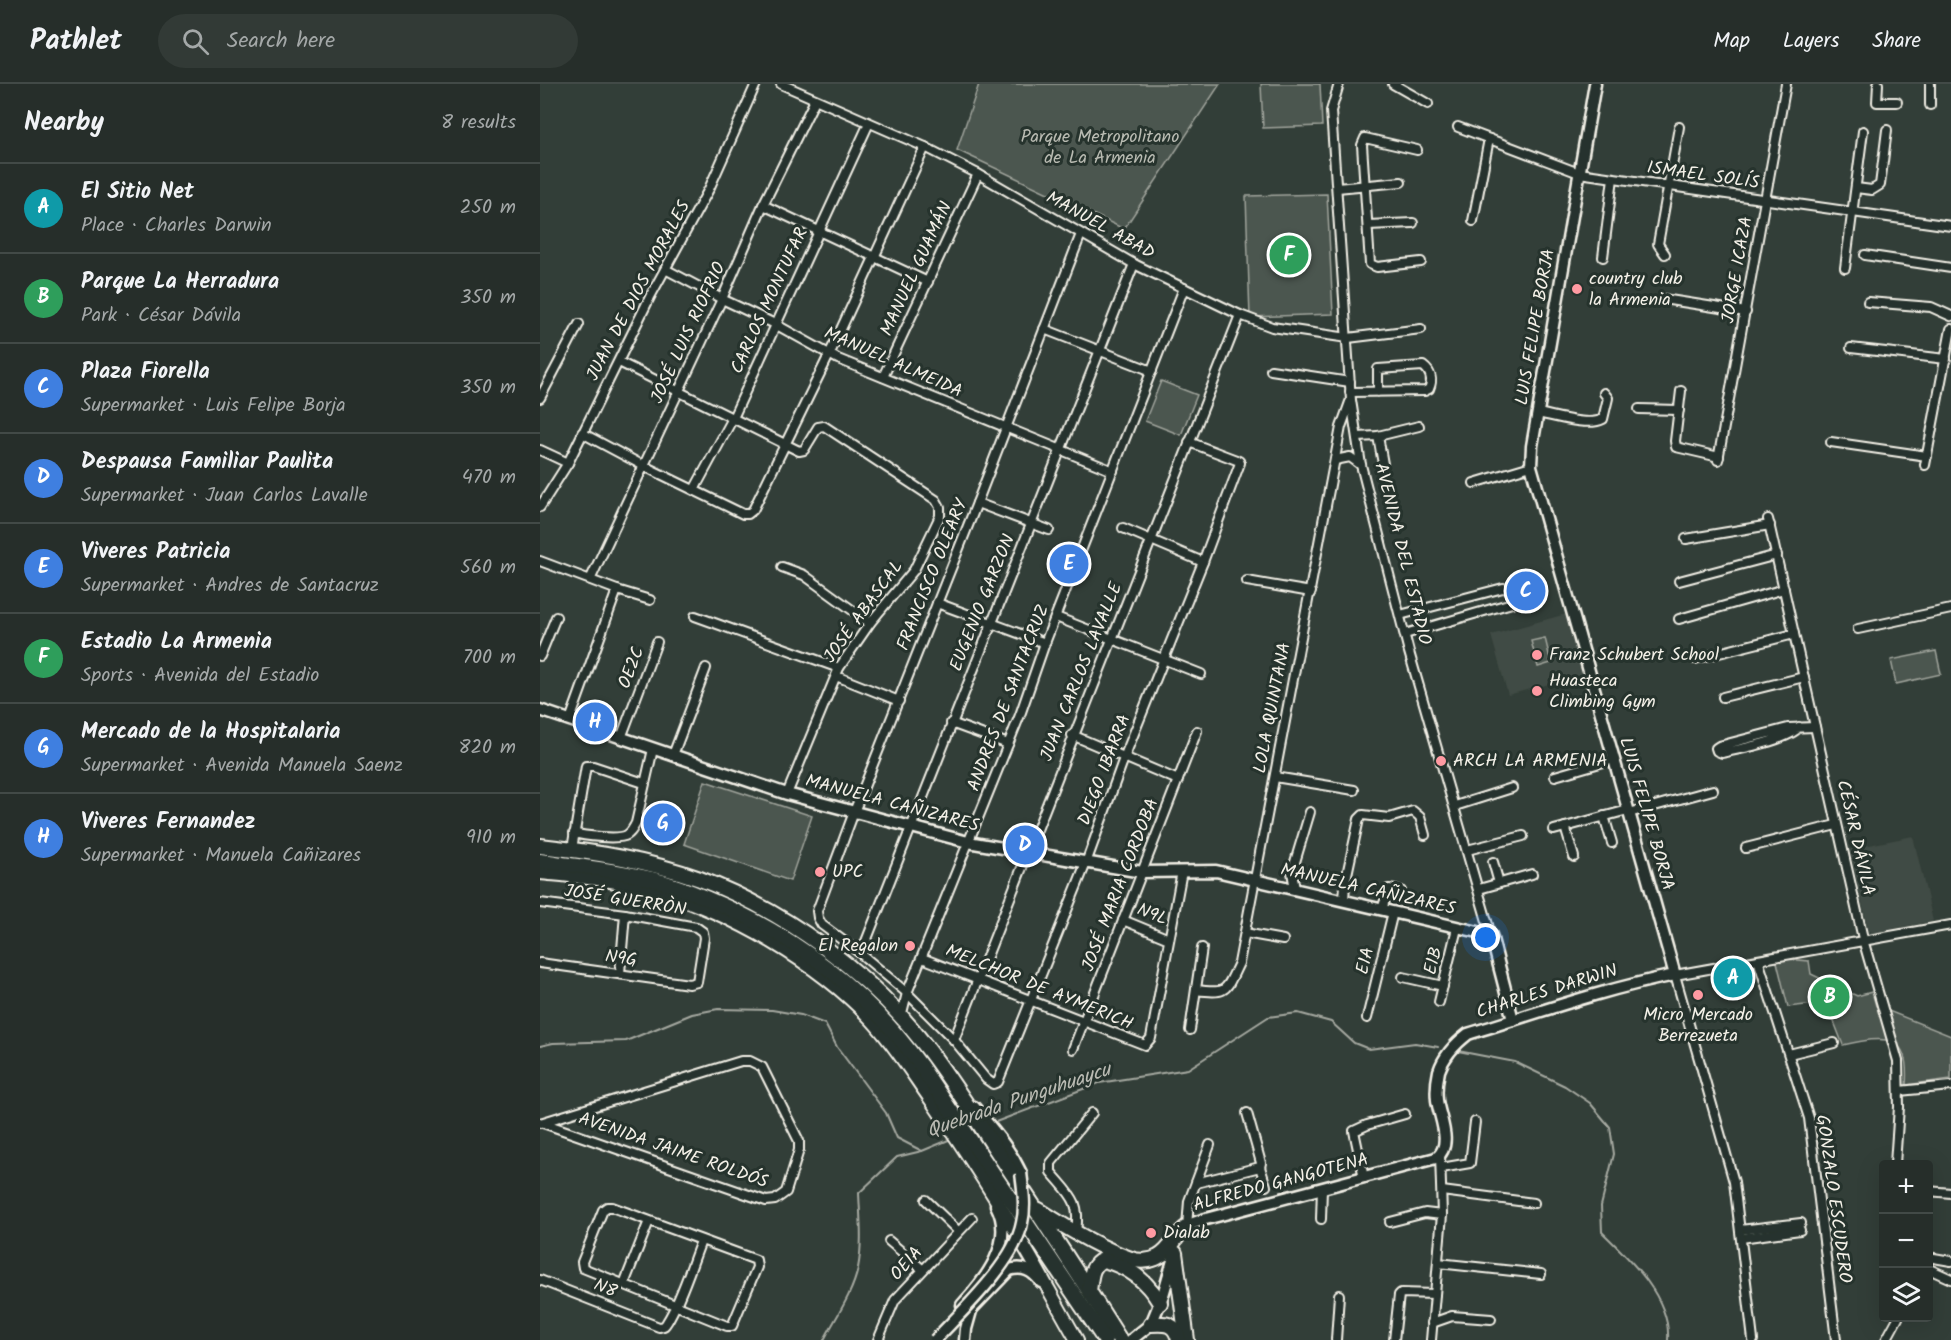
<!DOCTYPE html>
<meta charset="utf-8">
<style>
body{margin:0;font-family:Kalam,sans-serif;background:#323a36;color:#f1f3f6}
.controls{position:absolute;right:18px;bottom:18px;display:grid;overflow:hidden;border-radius:6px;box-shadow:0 6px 24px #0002}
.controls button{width:54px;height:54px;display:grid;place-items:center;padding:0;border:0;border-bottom:2px solid #424a47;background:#262e2a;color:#f1f3f6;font:30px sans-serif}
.you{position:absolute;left:946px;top:854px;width:21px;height:21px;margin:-15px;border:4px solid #fff;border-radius:50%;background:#1a73e8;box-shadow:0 0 0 9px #1a73e833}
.badge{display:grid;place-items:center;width:39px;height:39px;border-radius:50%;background:#db2777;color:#fff;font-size:20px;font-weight:700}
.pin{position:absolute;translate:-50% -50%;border:3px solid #fff;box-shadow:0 2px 6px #0006}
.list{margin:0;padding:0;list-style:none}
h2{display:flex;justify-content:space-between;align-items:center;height:78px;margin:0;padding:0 24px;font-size:26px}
h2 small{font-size:20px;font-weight:400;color:#a4a8a8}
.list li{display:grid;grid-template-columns:39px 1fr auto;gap:18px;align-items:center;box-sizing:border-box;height:90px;padding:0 24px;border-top:2px solid #424a47}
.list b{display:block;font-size:22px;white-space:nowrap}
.list p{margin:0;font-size:20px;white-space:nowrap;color:#a4a8a8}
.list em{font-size:20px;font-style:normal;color:#a4a8a8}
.icon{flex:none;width:33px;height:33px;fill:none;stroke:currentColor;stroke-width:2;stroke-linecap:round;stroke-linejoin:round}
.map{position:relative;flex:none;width:1411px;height:1256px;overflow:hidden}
header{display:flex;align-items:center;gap:36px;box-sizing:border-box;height:84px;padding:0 30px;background:#262e2a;border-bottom:2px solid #424a47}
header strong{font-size:28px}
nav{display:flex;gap:33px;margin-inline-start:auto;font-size:21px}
.search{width:420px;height:54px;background:#323a36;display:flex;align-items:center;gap:15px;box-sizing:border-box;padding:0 21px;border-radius:33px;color:#a4a8a8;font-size:22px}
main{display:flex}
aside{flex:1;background:#262e2a}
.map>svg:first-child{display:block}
.built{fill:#404b44}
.green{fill:#4c564f;stroke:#a0a49c;stroke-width:1.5}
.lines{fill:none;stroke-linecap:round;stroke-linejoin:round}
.stream{stroke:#a6a9a1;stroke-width:2}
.street-casing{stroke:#f4f1e8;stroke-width:12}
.secondary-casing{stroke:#f4f1e8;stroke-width:15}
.primary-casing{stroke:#f4f1e8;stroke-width:16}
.highway-casing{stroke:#f4f1e8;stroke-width:18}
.street{stroke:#26332d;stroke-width:8}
.secondary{stroke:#26332d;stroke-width:10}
.primary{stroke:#26332d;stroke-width:12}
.highway{stroke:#26332d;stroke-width:14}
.secondary-bridge-casing{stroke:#f4f1e8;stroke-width:15;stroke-linecap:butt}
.secondary-bridge{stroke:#26332d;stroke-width:10}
.poi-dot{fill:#ff9aa2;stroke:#26332d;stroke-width:2}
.labels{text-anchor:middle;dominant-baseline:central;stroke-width:6;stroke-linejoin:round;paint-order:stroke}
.park-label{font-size:18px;fill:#b9bbb2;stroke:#26332d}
.street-label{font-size:18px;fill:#f4f1e8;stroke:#26332d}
.poi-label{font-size:18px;fill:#f4f1e8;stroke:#26332d;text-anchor:start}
.water-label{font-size:20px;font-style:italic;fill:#babbb3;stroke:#26332d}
</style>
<header>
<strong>Pathlet</strong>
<div class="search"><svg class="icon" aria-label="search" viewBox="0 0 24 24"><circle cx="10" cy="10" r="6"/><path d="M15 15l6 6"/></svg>Search here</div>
<nav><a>Map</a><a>Layers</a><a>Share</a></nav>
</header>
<main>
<aside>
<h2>Nearby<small>8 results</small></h2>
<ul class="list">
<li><span class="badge" style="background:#0f9aa8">A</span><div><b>El Sitio Net</b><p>Place · Charles Darwin</p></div><em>250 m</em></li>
<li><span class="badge" style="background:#2e9e5b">B</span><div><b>Parque La Herradura</b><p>Park · César Dávila</p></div><em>350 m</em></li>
<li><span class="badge" style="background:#3f7fe0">C</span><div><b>Plaza Fiorella</b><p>Supermarket · Luis Felipe Borja</p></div><em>350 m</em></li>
<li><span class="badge" style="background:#3f7fe0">D</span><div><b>Despausa Familiar Paulita</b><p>Supermarket · Juan Carlos Lavalle</p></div><em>470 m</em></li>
<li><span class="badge" style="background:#3f7fe0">E</span><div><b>Viveres Patricia</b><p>Supermarket · Andres de Santacruz</p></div><em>560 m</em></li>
<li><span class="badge" style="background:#2e9e5b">F</span><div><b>Estadio La Armenia</b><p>Sports · Avenida del Estadio</p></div><em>700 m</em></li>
<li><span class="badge" style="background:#3f7fe0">G</span><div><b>Mercado de la Hospitalaria</b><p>Supermarket · Avenida Manuela Saenz</p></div><em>820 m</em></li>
<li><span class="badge" style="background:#3f7fe0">H</span><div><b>Viveres Fernandez</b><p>Supermarket · Manuela Cañizares</p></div><em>910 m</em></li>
</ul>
</aside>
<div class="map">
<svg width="1411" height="1256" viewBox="0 0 1411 1256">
<rect width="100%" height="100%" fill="#323e38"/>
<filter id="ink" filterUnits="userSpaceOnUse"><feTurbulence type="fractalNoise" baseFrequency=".0167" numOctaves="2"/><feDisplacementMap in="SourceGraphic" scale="12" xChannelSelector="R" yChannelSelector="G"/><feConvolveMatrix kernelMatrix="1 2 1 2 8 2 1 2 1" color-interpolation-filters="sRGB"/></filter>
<g filter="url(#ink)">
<g class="built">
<path d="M1026,530L1043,591L968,611L951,551Z"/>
<path d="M1373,752L1393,837L1332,849L1328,846L1310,765Z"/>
</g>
<g class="green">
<path d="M439,0H680L584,145L417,66Z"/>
<path d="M721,0H780L782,42L723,44Z"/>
<path d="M787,110L793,230L710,233L706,112Z"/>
<path d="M621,297L657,311L641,351L605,337Z"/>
<path d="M1005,554L1011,579L998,583L991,557Z"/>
<path d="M1396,567L1401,590L1356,600L1351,576Z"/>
<path d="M165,697L272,732L250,797L144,760Z"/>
<path d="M1236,874L1269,877L1271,890L1317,912L1332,908L1336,922L1411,952V995L1366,1001C1370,947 1345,952 1303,961L1291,930L1274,920L1248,923Z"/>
</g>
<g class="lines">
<g class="stream">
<path d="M0,962L13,959L86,957L152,930L178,925L232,926L261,931L285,940L297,963L346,1029L357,1054L382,1067"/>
<path d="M918,967L975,978L1025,1002L1050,1019L1070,1043L1074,1070L1061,1122L1062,1148C1090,1175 1131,1214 1128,1256"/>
<path d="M453,1039L559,999L648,985L728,933L758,929L791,938L814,959L829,965L875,959L898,963"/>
<path d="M284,1256C296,1233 313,1209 318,1184C323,1159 320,1134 319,1109L357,1073L382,1067L411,1055"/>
</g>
<g class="street-casing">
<g id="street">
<path d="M241,0L385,63L438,90L594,180L700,231L732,243L808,254L881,245"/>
<path d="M799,0L791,27L811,316L821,381L869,568L951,851"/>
<path d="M853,0L888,20"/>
<path d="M1338,0L1337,18H1357"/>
<path d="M1390,21V0"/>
<path d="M918,43L1039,89L1411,142"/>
<path d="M877,66L825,54L822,61L830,180L837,183L881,178"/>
<path d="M797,104L861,98"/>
<path d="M1316,104L1332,106L1340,101L1347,46"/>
<path d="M223,121L388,198"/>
<path d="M933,137L949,55"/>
<path d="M828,141L873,139"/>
<path d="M541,150L437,419L314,728L277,827L278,834L282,841L321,870L367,909L414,956L446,995L453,1000L458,998L546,779L584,674L663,478L700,379L699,377L649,358"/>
<path d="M1125,170L1118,160L1139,43"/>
<path d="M1325,171L1411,184"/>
<path d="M1063,173L1073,94"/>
<path d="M1305,184L1323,47"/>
<path d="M127,186L182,215L235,240L298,275L573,387"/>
<path d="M1123,215L1206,228"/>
<path d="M1328,218L1391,223L1411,232"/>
<path d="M504,245L612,287"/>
<path d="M1311,264L1406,275"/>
<path d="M79,278L259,367L264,366L278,343L284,342L396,416L400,423V432L374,486L330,539L299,584L247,710"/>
<path d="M731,286L810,298"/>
<path d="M343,293L438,90"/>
<path d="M1141,307L1135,357L1136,363L1179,373"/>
<path d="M810,308L885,307L889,305C893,296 891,288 883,282L838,285V308"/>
<path d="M0,314L39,240"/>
<path d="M1099,325L1139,326"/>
<path d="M998,329C1014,332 1049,343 1063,335L1068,314L1064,309"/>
<path d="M42,349L104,382L203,430H208L213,426L290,269L385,63"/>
<path d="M838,352L843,380"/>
<path d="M817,353L838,352L879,342"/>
<path d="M1291,358L1387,372"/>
<path d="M0,366L28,379"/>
<path d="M795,376L810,373L821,381"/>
<path d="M1178,376L1246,0"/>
<path d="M1385,381L1411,245"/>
<path d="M934,399L991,382"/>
<path d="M154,406L193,334L329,39"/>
<path d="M437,419L509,446"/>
<path d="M0,423L28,379L111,211L169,105L216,0"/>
<path d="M1228,435L1324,859L1358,977L1359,1023L1355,1080"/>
<path d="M583,444L663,478"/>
<path d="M1146,455L1230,441"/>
<path d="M0,477L77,506L110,516"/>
<path d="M242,483L264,491L330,539"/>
<path d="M51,494L182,215L223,121L275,16"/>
<path d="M707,497L771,508"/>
<path d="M1139,497L1237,471"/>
<path d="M397,519L505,559"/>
<path d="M860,531L963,504L969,505L973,512L972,519L865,550"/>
<path d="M155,532L299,584"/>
<path d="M516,533L661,590"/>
<path d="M1139,535L1244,505"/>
<path d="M1318,545L1411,525"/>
<path d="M0,572L16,533"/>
<path d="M1155,575L1254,550"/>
<path d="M296,592L359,617"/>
<path d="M1183,613L1264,593"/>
<path d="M30,636L77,506"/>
<path d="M411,639L468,660"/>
<path d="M1259,643C1249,656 1199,665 1182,669L1177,667L1176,664L1179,662L1248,644L1275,643"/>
<path d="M532,651L638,696"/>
<path d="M81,654L117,558"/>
<path d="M133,671L166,584"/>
<path d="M1015,692L1074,675"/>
<path d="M735,693L814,706"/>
<path d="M915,722L972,704"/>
<path d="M1089,729L1173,706"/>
<path d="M1064,732L1072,759"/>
<path d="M1025,743L1034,773"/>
<path d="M1014,746L1088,726"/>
<path d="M34,749C43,752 79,756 87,751C92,748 93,744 96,739L113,665"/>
<path d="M1206,764L1296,741"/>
<path d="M32,765L46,682H53L104,699"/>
<path d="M927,766L983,752"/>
<path d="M953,778L959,799"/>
<path d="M755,805L752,788L770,728"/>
<path d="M939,805L992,790"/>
<path d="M804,816L805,800L819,735L823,731L849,734L873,727L880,733L885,751"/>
<path d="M0,819L85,830L156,843L163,848L164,854L157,898L149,900L0,879"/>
<path d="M842,825L849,805L861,807"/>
<path d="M583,836L629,855"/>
<path d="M705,849L743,856"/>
<path d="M321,870L594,180"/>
<path d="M382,874L605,961L611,954L642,787"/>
<path d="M1218,876L1269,1034L1296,1256"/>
<path d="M80,889L85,830"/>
<path d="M863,893L903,902"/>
<path d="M656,906C689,910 685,907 699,879L801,343L810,318"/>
<path d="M899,918L917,844"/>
<path d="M361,933L367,909L480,631L505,559L644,204"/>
<path d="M827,934L853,828"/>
<path d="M650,946L662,864"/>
<path d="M414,956L700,231"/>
<path d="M533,965L657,647"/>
<path d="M1249,970L1294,959"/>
<path d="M1359,1007L1411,1002"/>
<path d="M0,1039L201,977H210L222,983L259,1057V1066L246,1108L235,1116L226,1117L3,1039"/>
<path d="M720,1083L726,1102"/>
<path d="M901,1084L930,1079L935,1038"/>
<path d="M824,1094L814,1047L827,1041L865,1030"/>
<path d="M656,1099L720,1083L721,1079L707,1029"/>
<path d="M902,1107L994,1119"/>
<path d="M1388,1107L1411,1109"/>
<path d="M386,1116L418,1147"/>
<path d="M67,1123H72L216,1176L217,1183L192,1242H187L43,1184L42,1178L63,1126Z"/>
<path d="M781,1135L782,1104"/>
<path d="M850,1138L885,1129L902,1131"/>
<path d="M647,1143L649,1117L670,1061"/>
<path d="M1200,1146L1261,1139"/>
<path d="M536,1148C541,1116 530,1111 511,1088V1079L552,1029"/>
<path d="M1201,1154L1260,1146"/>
<path d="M349,1157L382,1185"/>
<path d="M1388,1173L1411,1177"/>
<path d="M898,1179L1001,1190"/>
<path d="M1389,1185L1411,1195"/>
<path d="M0,1196L119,1243C124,1242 124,1243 127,1238C141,1216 151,1182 161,1157"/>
<path d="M84,1200L109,1137"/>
<path d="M892,1239L912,1232L951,1235"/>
<path d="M338,1256L355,1216L432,1134"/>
<path d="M796,1256L799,1211"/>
<path d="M854,1256L859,1211L861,1209L895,1210"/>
<path d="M891,1256L902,1131L900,1071"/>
<path d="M1213,1256L1194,1098L1135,891L1411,841"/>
<path d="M1346,1256L1358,1234"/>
</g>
</g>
<g class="secondary-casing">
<g id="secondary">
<path d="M0,626L247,710L428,758L602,788L676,787L951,851L973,936"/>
<path d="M434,1023C452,1045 469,1063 481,1089"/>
<path d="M643,1147L651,1140L662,1136L896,1074C914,1061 899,1033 897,1016C896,1007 897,996 899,987C904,972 915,960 928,950C997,929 1064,905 1135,891L991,382L992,362L1055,0"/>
<path d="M422,1221C445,1196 476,1158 456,1121"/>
<path d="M423,1234L469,1186C483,1182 492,1186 501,1198"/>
<path d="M425,1256L426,1245L431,1227"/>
<path d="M591,1256L611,1240L623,1211L634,1173"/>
</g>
</g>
<g class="primary-casing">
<path id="primary" d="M0,789C39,793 79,796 116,807C193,829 277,878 332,936C354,960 372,989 391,1016C425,1066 458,1117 488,1169C505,1198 520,1227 537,1256"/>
</g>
<g class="highway-casing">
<g id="highway">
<path d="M0,762C54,768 108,776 160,795C245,827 329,888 384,960C412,996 436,1035 461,1073C501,1133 541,1194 580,1256"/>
<path d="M0,777C38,782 76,786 112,795C131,800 150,807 168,815C255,851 325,905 380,981L565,1256"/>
<path d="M499,1126C525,1143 562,1165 591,1175C599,1178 611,1177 618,1173C631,1167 635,1151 647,1143"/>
<path d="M635,1169L647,1256"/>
<path d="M549,1207C551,1195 550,1181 563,1176C588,1182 607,1197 620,1219"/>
<path d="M611,1240C626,1239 635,1239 639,1256"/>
</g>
</g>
<use href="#street" class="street"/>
<use href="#secondary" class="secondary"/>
<use href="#primary" class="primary"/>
<use href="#highway" class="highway"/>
<g class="secondary-bridge-casing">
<path id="secondary-bridge" d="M395,1256C422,1227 475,1178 482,1139C486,1123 483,1105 481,1089"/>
</g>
<use href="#secondary-bridge" class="secondary-bridge"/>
</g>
</g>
<g class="poi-dot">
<circle cx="1037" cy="205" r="6"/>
<circle cx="997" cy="571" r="6"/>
<circle cx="997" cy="607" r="6"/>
<circle cx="901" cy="677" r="6"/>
<circle cx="280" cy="788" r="6"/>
<circle cx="370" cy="862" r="6"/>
<circle cx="1158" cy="911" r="6"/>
<circle cx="611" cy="1149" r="6"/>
</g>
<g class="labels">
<g class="park-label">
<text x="560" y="53">Parque Metropolitano<tspan x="560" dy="21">de La Armenia</tspan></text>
</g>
<g class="street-label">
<text transform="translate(1163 92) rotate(8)">ISMAEL SOLÍS</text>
<text transform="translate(560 142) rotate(29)">MANUEL ABAD</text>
<text transform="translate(377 185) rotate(-65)">MANUEL GUAMÁN</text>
<text transform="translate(1198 186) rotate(-80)">JORGE ICAZA</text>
<text transform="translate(99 207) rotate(-62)">JUAN DE DIOS MORALES</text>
<text transform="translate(230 217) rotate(-65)">CARLOS MONTUFAR</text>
<text transform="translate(996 243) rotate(-80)">LUIS FELIPE BORJA</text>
<text transform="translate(149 249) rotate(-65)">JOSÉ LUIS RIOFRIO</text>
<text transform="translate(353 279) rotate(24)">MANUEL ALMEIDA</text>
<text transform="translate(862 470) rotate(76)">AVENIDA DEL ESTADIO</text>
<text transform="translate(393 491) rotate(-68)">FRANCISCO OLEARY</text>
<text transform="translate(443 519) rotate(-68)">EUGENIO GARZON</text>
<text transform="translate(324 528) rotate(-54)">JOSÉ ABASCAL</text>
<text transform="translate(92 584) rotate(-69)">OE2C</text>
<text transform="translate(542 588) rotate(-68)">JUAN CARLOS LAVALLE</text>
<text transform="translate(469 614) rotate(-69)">ANDRES DE SANTACRUZ</text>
<text transform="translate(733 624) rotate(-79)">LOLA QUINTANA</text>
<text transform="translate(565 686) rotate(-69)">DIEGO IBARRA</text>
<text transform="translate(352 720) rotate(15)">MANUELA CAÑIZARES</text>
<text transform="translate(1106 730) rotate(74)">LUIS FELIPE BORJA</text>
<text transform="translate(1315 754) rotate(77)">CÉSAR DÁVILA</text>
<text transform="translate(581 801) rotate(-69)">JOSÉ MARIA CORDOBA</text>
<text transform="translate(828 806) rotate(13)">MANUELA CAÑIZARES</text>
<text transform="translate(85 817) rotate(9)">JOSÉ GUERRÒN</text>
<text transform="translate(612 831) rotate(22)">N9L</text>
<text transform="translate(81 875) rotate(8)">N9G</text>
<text transform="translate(826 877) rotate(-76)">E1A</text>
<text transform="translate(894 877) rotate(-76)">E1B</text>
<text transform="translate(499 904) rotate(22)">MELCHOR DE AYMERICH</text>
<text transform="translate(1007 908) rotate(-17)">CHARLES DARWIN</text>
<text transform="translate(133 1067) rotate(19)">AVENIDA JAIME ROLDÓS</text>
<text transform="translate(741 1099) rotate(-15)">ALFREDO GANGOTENA</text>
<text transform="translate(1293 1115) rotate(82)">GONZALO ESCUDERO</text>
<text transform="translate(367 1180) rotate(-48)">OE1A</text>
<text transform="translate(65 1205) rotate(22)">N8</text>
</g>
<g class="poi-label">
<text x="1049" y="195">country club<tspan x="1049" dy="21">la Armenia</tspan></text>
<text x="1009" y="571">Franz Schubert School</text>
<text x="1009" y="597">Huasteca<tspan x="1009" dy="21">Climbing Gym</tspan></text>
<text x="913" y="677">ARCH LA ARMENIA</text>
<text x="292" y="788">UPC</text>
<text x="358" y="862" text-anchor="end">El Regalon</text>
<text x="1158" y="931" text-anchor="middle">Micro Mercado<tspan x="1158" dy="21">Berrezueta</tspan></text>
<text x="623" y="1149">Dialab</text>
</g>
<g class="water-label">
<text transform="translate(479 1017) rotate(-19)">Quebrada Punguhuaycu</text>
</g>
</g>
</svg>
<div class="controls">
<button>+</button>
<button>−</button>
<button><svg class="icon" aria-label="layers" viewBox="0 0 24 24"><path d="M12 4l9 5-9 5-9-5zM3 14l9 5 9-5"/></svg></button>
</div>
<div class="you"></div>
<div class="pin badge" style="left:1193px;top:894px;background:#0f9aa8">A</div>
<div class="pin badge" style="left:1290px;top:913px;background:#2e9e5b">B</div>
<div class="pin badge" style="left:986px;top:507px;background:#3f7fe0">C</div>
<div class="pin badge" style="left:485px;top:761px;background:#3f7fe0">D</div>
<div class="pin badge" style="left:529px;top:480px;background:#3f7fe0">E</div>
<div class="pin badge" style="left:749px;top:171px;background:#2e9e5b">F</div>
<div class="pin badge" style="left:123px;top:739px;background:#3f7fe0">G</div>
<div class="pin badge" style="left:55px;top:638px;background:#3f7fe0">H</div>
</div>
</main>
